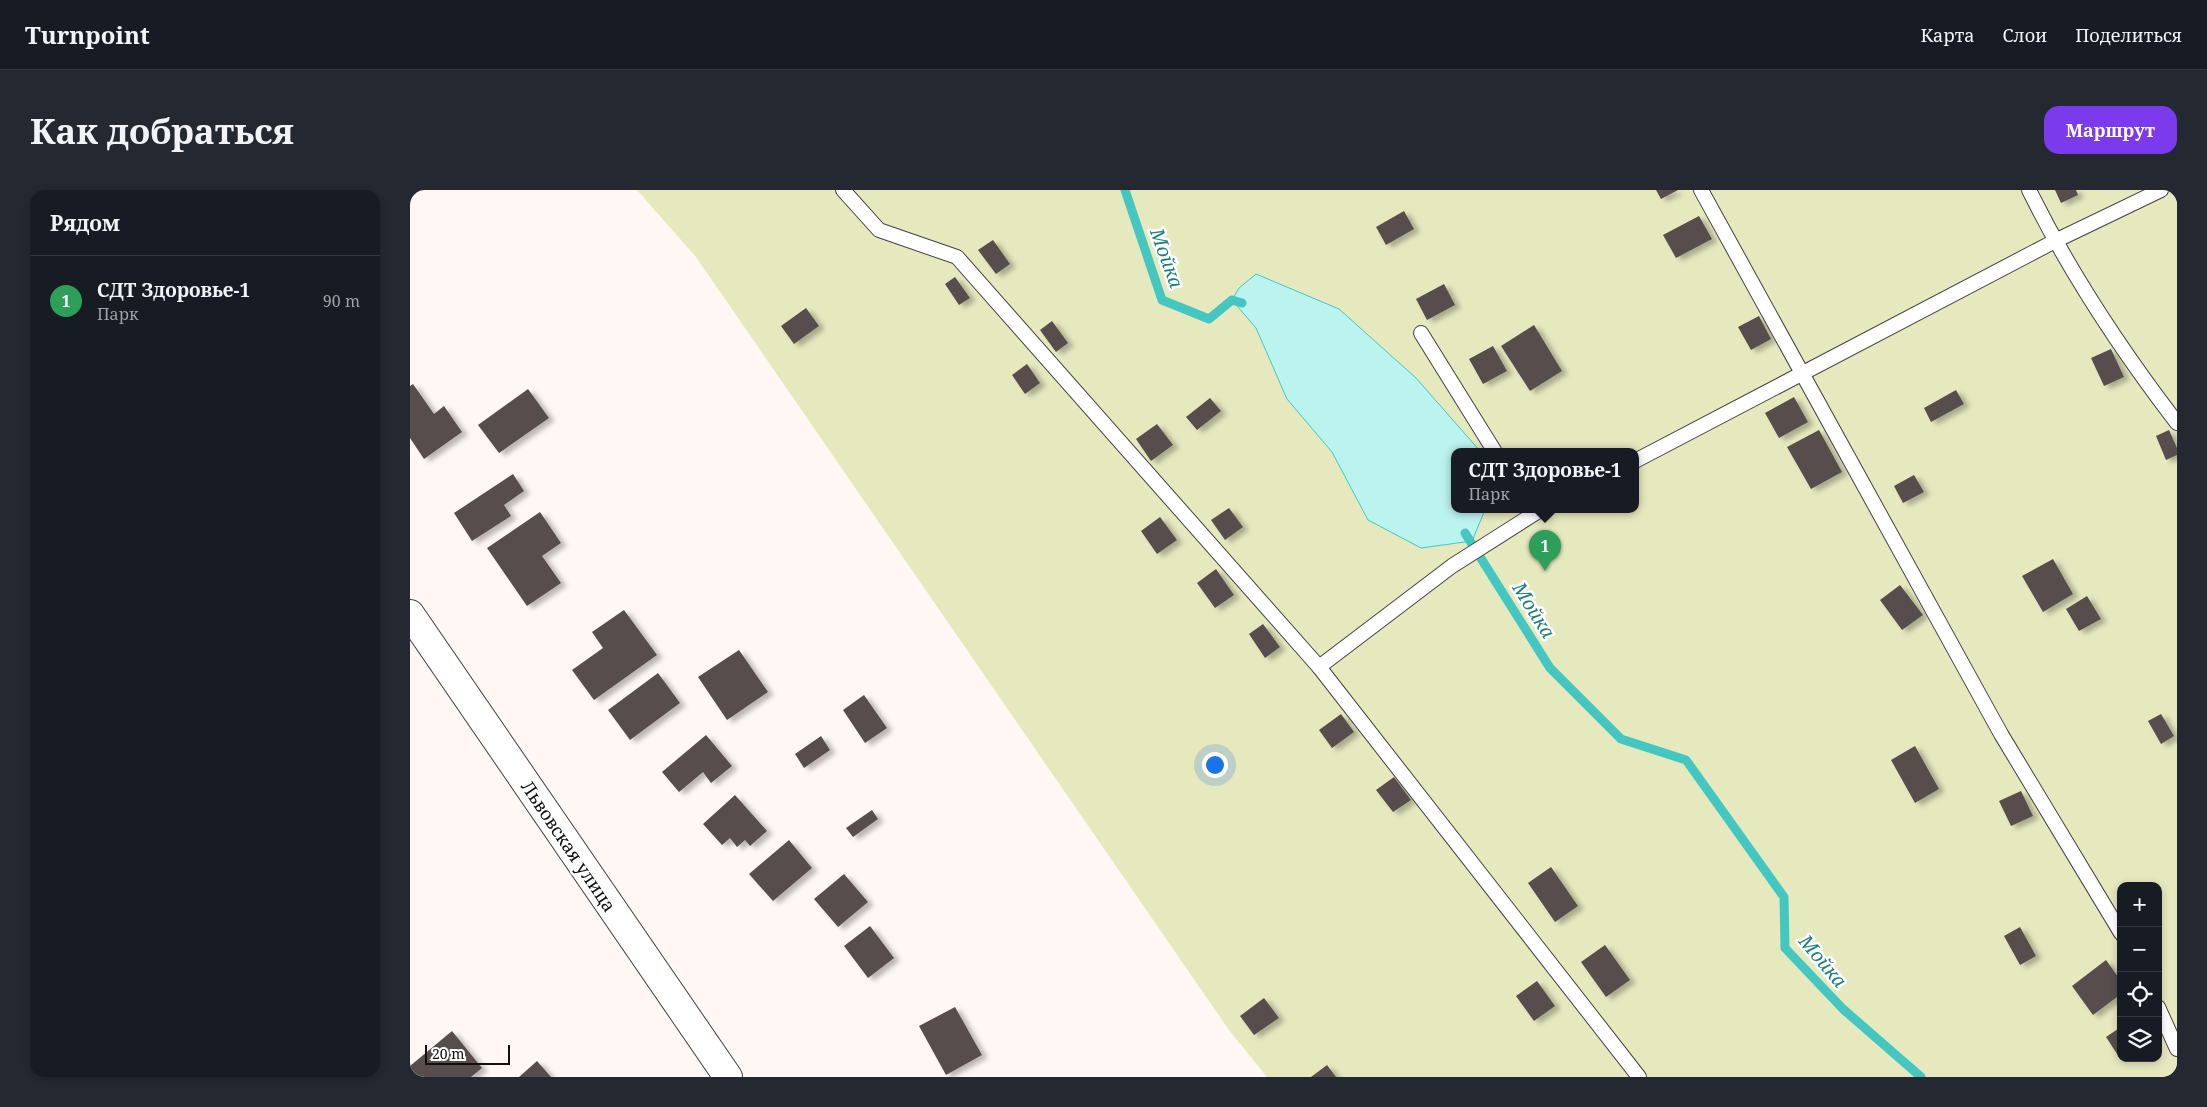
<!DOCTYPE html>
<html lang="ru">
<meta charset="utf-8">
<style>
body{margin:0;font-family:"Noto Serif",serif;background:#242831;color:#f1f3f6}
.controls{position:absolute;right:15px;bottom:15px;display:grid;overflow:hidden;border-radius:10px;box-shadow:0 2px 8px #0003}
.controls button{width:45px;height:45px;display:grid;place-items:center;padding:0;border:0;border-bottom:1px solid #363941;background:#171b24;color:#f1f3f6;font:25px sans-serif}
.scale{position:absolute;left:15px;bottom:12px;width:85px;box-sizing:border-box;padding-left:5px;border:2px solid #101010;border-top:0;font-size:14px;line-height:18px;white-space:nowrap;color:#101010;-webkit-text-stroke:4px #fff;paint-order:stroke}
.you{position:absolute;left:804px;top:574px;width:18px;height:18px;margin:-12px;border:4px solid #fff;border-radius:50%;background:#1a73e8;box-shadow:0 0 0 8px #1a73e833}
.badge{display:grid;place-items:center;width:32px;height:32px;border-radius:50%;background:#7c3aed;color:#fff;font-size:16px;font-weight:700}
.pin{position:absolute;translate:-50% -41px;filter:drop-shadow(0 1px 2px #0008)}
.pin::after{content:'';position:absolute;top:26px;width:18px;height:15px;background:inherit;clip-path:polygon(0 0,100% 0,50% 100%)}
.popup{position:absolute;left:1041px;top:258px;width:188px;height:65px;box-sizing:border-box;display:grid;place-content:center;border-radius:10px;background:#171b24;filter:drop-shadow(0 1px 4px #0005);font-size:16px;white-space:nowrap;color:#9ea1a6}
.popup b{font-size:19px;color:#f1f3f6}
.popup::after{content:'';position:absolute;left:50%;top:100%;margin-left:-10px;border:10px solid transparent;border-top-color:#171b24}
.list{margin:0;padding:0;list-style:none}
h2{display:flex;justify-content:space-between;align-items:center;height:65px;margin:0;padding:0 20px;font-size:21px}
h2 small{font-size:16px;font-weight:400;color:#9ea1a6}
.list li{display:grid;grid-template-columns:32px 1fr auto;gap:15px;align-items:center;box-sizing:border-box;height:90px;padding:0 20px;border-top:1px solid #363941}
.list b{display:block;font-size:19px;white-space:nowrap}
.list p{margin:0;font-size:16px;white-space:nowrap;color:#9ea1a6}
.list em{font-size:16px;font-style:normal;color:#9ea1a6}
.icon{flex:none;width:28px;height:28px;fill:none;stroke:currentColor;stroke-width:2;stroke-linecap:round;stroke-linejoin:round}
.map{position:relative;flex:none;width:1767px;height:887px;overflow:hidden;border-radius:15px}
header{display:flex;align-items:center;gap:30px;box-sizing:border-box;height:70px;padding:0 25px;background:#171b24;border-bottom:1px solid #363941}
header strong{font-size:24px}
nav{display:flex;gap:28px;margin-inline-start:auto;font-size:18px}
.intro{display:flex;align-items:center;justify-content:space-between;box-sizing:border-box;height:120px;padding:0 30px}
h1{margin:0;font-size:35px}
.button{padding:12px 22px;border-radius:15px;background:#7c3aed;color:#fff;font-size:18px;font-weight:700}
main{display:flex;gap:30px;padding:0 30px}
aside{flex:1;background:#171b24;border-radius:15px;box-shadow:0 2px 8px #0003}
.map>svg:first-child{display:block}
.green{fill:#e6e8be;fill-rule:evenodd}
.water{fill:#bbf3ef;stroke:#45c7c1}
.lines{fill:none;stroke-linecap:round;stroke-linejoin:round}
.stream{stroke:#45c7c1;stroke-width:9}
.building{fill:#584d4d;filter:url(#shadow)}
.lane-casing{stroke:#434343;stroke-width:16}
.street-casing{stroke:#434343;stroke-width:30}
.lane{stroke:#fff;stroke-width:14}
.street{stroke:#fff;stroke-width:28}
.labels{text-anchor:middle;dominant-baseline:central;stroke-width:5;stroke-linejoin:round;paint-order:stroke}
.street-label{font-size:18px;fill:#101010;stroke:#fff}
.water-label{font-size:19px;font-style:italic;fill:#1b807f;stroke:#fff}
</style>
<header>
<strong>Turnpoint</strong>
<nav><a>Карта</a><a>Слои</a><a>Поделиться</a></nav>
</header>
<div class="intro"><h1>Как добраться</h1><a class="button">Маршрут</a></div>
<main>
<aside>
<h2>Рядом<small></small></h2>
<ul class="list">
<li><span class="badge" style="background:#2e9e5b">1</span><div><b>СДТ Здоровье-1</b><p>Парк</p></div><em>90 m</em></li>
</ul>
</aside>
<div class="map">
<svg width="1767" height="887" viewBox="0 0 1767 887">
<defs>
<filter id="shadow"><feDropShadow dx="5.5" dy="3" stdDeviation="2.5" flood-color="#0004"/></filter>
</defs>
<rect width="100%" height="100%" fill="#fef7f3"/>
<path class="green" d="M227,0H1767V887H857L819,840L286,67ZM1045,262H1225V320H1045ZM1711,696H1748V868H1711Z"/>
<path class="water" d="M846,84L929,119L1006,188L1070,261L1045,262V320H1075L1062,351L1011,358L958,330L922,262L877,209L846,138L822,110L829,98Z"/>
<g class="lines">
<g class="stream">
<path d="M715,0L752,110L799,129L822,110L832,113"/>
<path d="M1055,343L1140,478L1211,549L1276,570L1374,707L1375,758L1433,819L1511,887"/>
</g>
</g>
<g class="building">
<path d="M1246,0H1268L1251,9Z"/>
<path d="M1645,0H1666L1668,5L1651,13Z"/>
<path d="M994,21L1004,39L976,55L966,37Z"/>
<path d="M1289,26L1302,49L1266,68L1253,45Z"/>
<path d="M583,50L600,74L586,84L568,60Z"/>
<path d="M545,87L560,108L549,115L535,94Z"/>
<path d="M1034,94L1045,115L1017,130L1006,109Z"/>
<path d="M396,118L409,136L384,154L371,136Z"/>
<path d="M1349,126L1361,149L1341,160L1328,137Z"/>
<path d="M642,131L658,153L646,162L630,140Z"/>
<path d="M1124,135L1152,181L1120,201L1091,156Z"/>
<path d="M1083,156L1097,181L1073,194L1059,169Z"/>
<path d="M1701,159L1714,187L1694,196L1681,168Z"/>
<path d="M617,174L630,193L615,204L602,185Z"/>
<path d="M3,194L24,224L34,216L52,242L14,269L0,248V196Z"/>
<path d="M118,199L139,228L89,263L68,235Z"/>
<path d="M1546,200L1554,214L1521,232L1514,218Z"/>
<path d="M1384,207L1398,232L1369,248L1355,223Z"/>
<path d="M800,208L811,221L787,240L776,227Z"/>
<path d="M747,234L763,255L741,271L726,249Z"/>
<path d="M1409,240L1432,282L1401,299L1377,257Z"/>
<path d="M1759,240L1767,258V265L1756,270L1746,246Z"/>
<path d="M103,284L114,301L94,315L101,326L62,351L44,323Z"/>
<path d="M1504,285L1514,302L1493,313L1484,296Z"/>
<path d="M819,318L833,337L815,350L801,330Z"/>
<path d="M130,322L151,353L132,366L151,393L117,416L77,358Z"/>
<path d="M750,327L767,350L747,364L731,341Z"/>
<path d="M1643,369L1663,404L1633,422L1612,386Z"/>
<path d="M806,379L824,405L805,418L787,393Z"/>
<path d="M1490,395L1513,425L1492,440L1470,410Z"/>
<path d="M1677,406L1691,429L1669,441L1656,419Z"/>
<path d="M214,420L247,465L184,510L162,480L193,458L182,442Z"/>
<path d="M853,434L870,457L855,468L839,444Z"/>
<path d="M329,460L358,502L317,530L288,487Z"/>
<path d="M248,483L270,513L220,550L198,520Z"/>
<path d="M454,505L477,538L455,553L433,520Z"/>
<path d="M931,524L944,542L922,558L909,540Z"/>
<path d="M1751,524L1764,546L1751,554L1738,531Z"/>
<path d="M296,545L322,576L301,593L293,582L269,602L252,582Z"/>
<path d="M411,546L420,560L394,578L385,564Z"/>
<path d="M1505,556L1529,599L1505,613L1481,570Z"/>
<path d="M984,587L1001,610L983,622L966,600Z"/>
<path d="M1611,601L1623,626L1601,636L1589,611Z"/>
<path d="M325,605L357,641L340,656L335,650L327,657L320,648L312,655L293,634Z"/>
<path d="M462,620L468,629L443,647L436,638Z"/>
<path d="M379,650L402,678L363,711L339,684Z"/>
<path d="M1141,677L1168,716L1145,732L1118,693Z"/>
<path d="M434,684L458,712L428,737L404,709Z"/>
<path d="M460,736L484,768L458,788L434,756Z"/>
<path d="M1610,737L1626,766L1610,775L1594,746Z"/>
<path d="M1195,755L1220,790L1196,807L1171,772Z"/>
<path d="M1696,770L1711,791V804L1683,825L1662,796Z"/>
<path d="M1127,791L1145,816L1124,831L1106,806Z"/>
<path d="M854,808L869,828L844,845L830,826Z"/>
<path d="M545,817L572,865L536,885L509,836Z"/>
<path d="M1711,837V870L1696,847Z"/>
<path d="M42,841L72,878L61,887H6L0,880V876Z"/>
<path d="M127,871L141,887H109Z"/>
<path d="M917,875L926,887H901Z"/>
</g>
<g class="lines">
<g class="lane-casing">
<g id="lane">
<path d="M433,0L469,40L547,67L909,477L1229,887"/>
<path d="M1291,0L1591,544L1711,743"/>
<path d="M1619,0C1660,83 1711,160 1767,233"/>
<path d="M1011,143L1085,262"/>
<path d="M1225,271L1645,51L1751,0"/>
<path d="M909,477L1042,376L1130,320"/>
<path d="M1748,817L1767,859"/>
</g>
</g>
<g class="street-casing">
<path id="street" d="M0,424L318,887"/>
</g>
<use href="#lane" class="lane"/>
<use href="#street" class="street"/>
</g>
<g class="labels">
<g class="street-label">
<text transform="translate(159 656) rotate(56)">Львовская улица</text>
</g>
<g class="water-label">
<text transform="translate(757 68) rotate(70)">Мойка</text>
<text transform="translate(1124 420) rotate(58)">Мойка</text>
<text transform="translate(1413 771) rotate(50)">Мойка</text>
</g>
</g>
</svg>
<div class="controls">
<button>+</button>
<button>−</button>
<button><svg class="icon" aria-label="locate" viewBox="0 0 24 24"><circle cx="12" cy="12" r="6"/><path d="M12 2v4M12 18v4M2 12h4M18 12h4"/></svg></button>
<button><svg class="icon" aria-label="layers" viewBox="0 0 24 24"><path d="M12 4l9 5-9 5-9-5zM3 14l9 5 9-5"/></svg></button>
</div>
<div class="scale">20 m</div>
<div class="you"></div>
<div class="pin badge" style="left:1135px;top:381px;background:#2e9e5b">1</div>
<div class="popup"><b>СДТ Здоровье-1</b>Парк</div>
</div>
</main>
